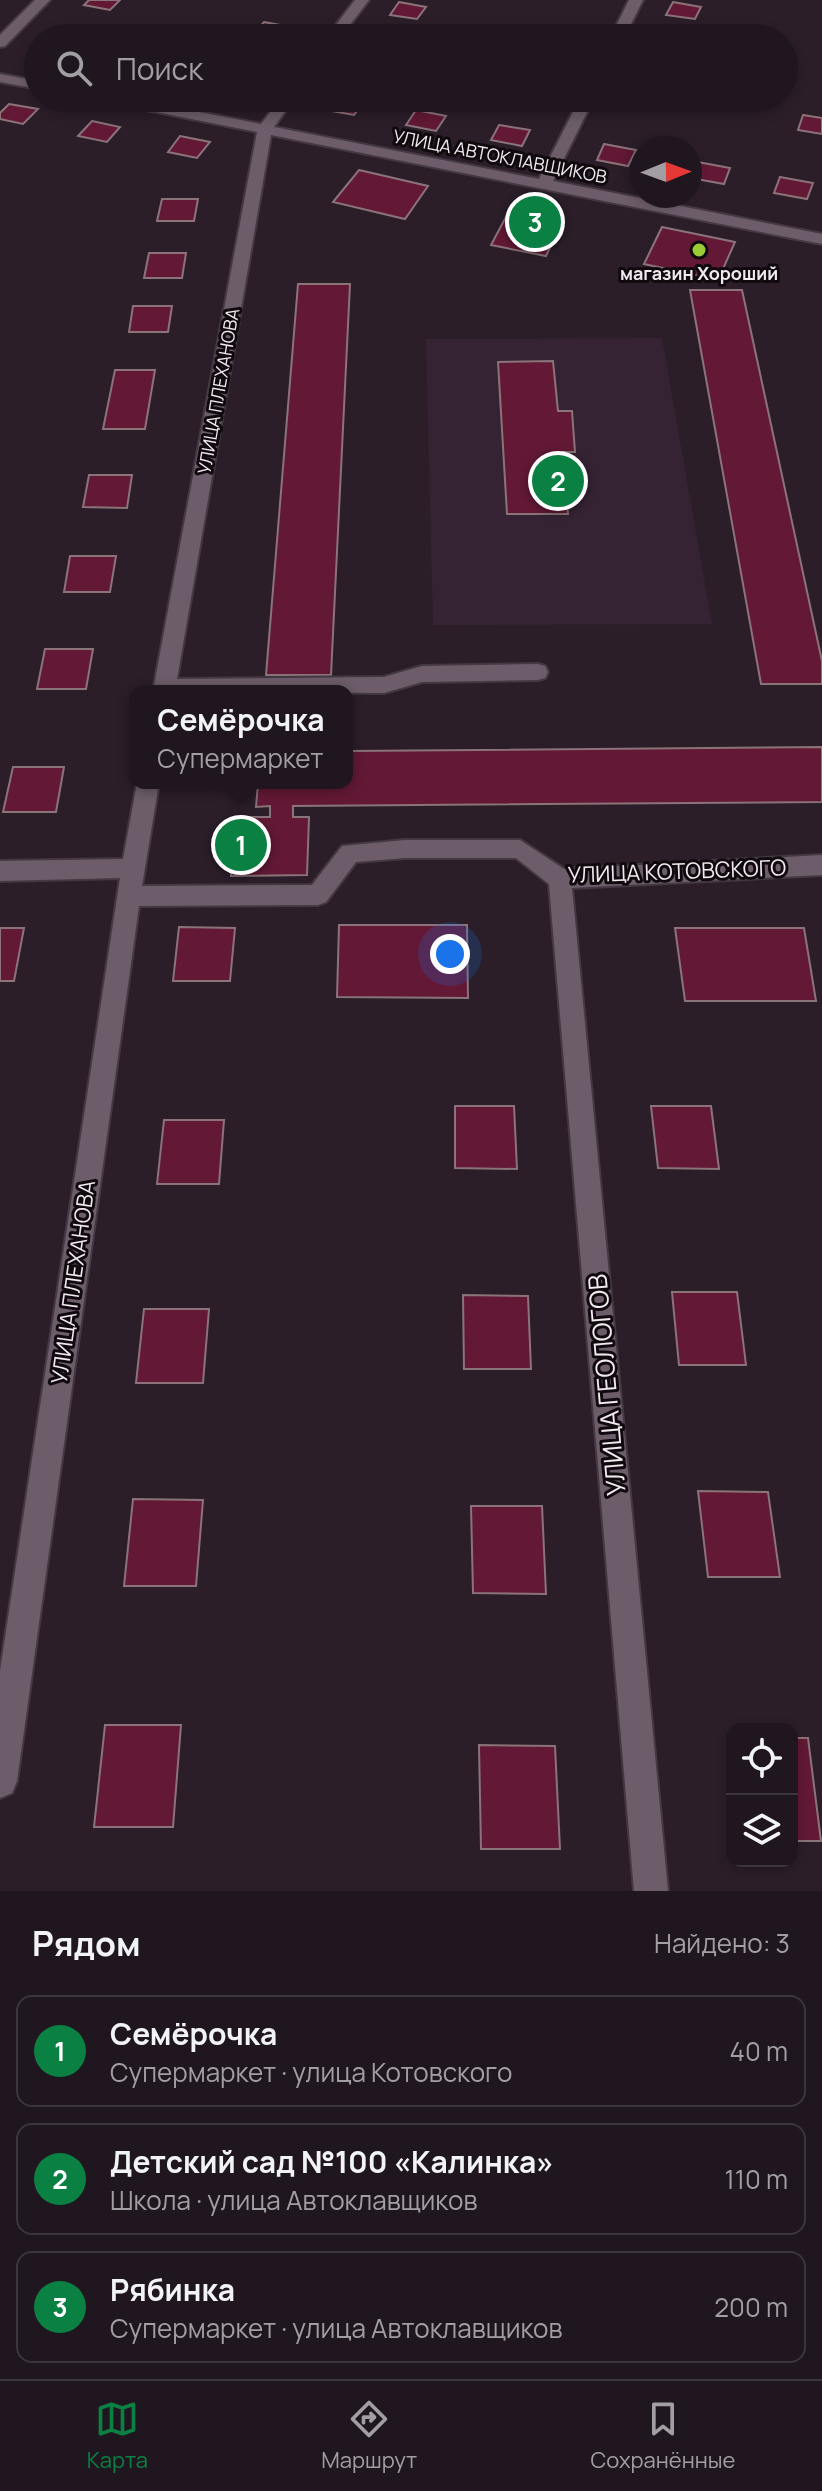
<!DOCTYPE html>
<html lang="ru">
<meta charset="utf-8">
<style>
body{margin:0;font-family:Manrope,sans-serif;background:#2d232c;color:#f1f3f6}
.controls{position:absolute;right:24px;bottom:24px;display:grid;overflow:hidden;border-radius:16px;box-shadow:0 4px 12px #0003}
.controls button{width:72px;height:72px;display:grid;place-items:center;padding:0;border:0;border-bottom:2px solid #3d353d;background:#20161f;color:#f1f3f6;font:40px sans-serif}
.compass{position:absolute;left:630px;top:136px;width:72px;height:72px;border-radius:50%;background:#20161f;box-shadow:0 4px 12px #0003;rotate:89deg}
.you{position:absolute;left:450px;top:954px;width:28px;height:28px;margin:-20px;border:6px solid #fff;border-radius:50%;background:#1a73e8;box-shadow:0 0 0 12px #1a73e833}
.badge{display:grid;place-items:center;width:52px;height:52px;border-radius:50%;background:#0b8043;color:#fff;font-size:26px;font-weight:700}
.pin{position:absolute;translate:-50% -50%;border:4px solid #fff;box-shadow:0 2px 8px #0006}
.popup{position:absolute;left:129px;top:685px;width:224px;height:104px;box-sizing:border-box;display:grid;place-content:center;border-radius:16px;background:#20161f;filter:drop-shadow(0 2px 6px #0005);font-size:26px;white-space:nowrap;color:#a29fa4}
.popup b{font-size:30px;color:#f1f3f6}
.popup::after{content:'';position:absolute;left:50%;top:100%;margin-left:-16px;border:16px solid transparent;border-top-color:#20161f}
.list{margin:0;padding:0;list-style:none}
h2{display:flex;justify-content:space-between;align-items:center;height:104px;margin:0;padding:0 32px;font-size:34px}
h2 small{font-size:26px;font-weight:400;color:#a29fa4}
.list li{display:grid;grid-template-columns:52px 1fr auto;gap:24px;align-items:center;box-sizing:border-box;height:112px;margin:0 16px 16px;padding:0 16px;border:2px solid #3d353d;border-radius:16px}
.list b{display:block;font-size:30px;white-space:nowrap}
.list p{margin:0;font-size:26px;white-space:nowrap;color:#a29fa4}
.list em{font-size:26px;font-style:normal;color:#a29fa4}
.icon{flex:none;width:44px;height:44px;fill:none;stroke:currentColor;stroke-width:2;stroke-linecap:round;stroke-linejoin:round}
.map{position:relative;flex:none;width:822px;height:1891px;overflow:hidden}
.search{position:absolute;background:#20161f;box-shadow:0 4px 12px #0003;left:24px;right:24px;top:24px;height:88px;display:flex;align-items:center;gap:20px;box-sizing:border-box;padding:0 28px;border-radius:44px;color:#a29fa4;font-size:30px}
.sheet{height:488px;background:#20161f}
nav{display:flex;justify-content:space-around;align-items:center;box-sizing:border-box;height:112px;border-top:2px solid #3d353d;background:#20161f;font-size:22px;color:#a29fa4}
nav a{display:grid;justify-items:center;gap:4px}
nav .on{color:#0b8043}
.map>svg:first-child{display:block}
.built{fill:#352333}
.building{fill:#631935;stroke:#8a7379;stroke-width:2}
.lines{fill:none;stroke-linecap:round;stroke-linejoin:round}
.minor-casing{stroke:#443943;stroke-width:4}
.minor{fill:#6d5d6b;fill-rule:evenodd}
.poi-dot{fill:#9acb34;stroke:#100a0f;stroke-width:3}
.labels{text-anchor:middle;dominant-baseline:central;stroke-width:6;stroke-linejoin:round;paint-order:stroke}
.far-street-label{font-size:18px;fill:#f1e8f0;stroke:#100a0f}
.far-poi-label{font-size:18px;font-weight:bold;fill:#f1e8f0;stroke:#100a0f}
.street-label{font-size:22px;fill:#f1e8f0;stroke:#100a0f}
.near-street-label{font-size:26px;fill:#f1e8f0;stroke:#100a0f}
</style>
<div class="map">
<svg width="822" height="1891" viewBox="0 0 822 1891">
<rect width="100%" height="100%" fill="#2b1e29"/>
<path class="built" d="M662,338L712,624L433,625L426,339Z"/>
<g class="building">
<path d="M89,0H120L110,10L84,5Z"/>
<path d="M399,2L426,7L417,19L390,15Z"/>
<path d="M673,2L701,7L695,19L666,15Z"/>
<path d="M264,22L291,27L282,38L253,35Z"/>
<path d="M554,26L582,31L578,38H547Z"/>
<path d="M334,98H366L354,115L326,110Z"/>
<path d="M625,98H666L663,105Z"/>
<path d="M9,104L38,109L23,124L0,119V113Z"/>
<path d="M416,110L446,116L436,131L406,125Z"/>
<path d="M803,115L822,118V134L798,130Z"/>
<path d="M92,121L120,127L107,142L78,136Z"/>
<path d="M499,125L530,130L522,146L491,140Z"/>
<path d="M180,136L210,142L197,158L168,152Z"/>
<path d="M604,144L636,150L628,166L597,160Z"/>
<path d="M698,162L730,168L724,184L691,178Z"/>
<path d="M359,170L428,186L405,219L333,202Z"/>
<path d="M780,177L813,183L807,199L774,193Z"/>
<path d="M162,199H198L194,221H157Z"/>
<path d="M508,213L562,223L546,256L491,245Z"/>
<path d="M662,227L735,242L718,280L644,264Z"/>
<path d="M149,253H186L182,278H144Z"/>
<path d="M298,284H350L331,675H266Z"/>
<path d="M690,290H742L822,661V684H761Z"/>
<path d="M133,306H172L168,332H129Z"/>
<path d="M553,361L558,411H572L575,452H562L568,514H507L498,362Z"/>
<path d="M115,370H155L145,429H103Z"/>
<path d="M89,475H132L127,508L83,507Z"/>
<path d="M70,556H116L110,592H64Z"/>
<path d="M45,649H93L86,689H37Z"/>
<path d="M822,747V802L293,806V817H309L307,875L231,876L235,817H270V806L256,807L258,783H347V751Z"/>
<path d="M13,767H64L56,812H3Z"/>
<path d="M339,925H467L468,998L337,997Z"/>
<path d="M179,927L235,928L230,981H173Z"/>
<path d="M0,928H24L14,981H0Z"/>
<path d="M675,928H804L816,1001H685Z"/>
<path d="M455,1106H514L517,1169L455,1168Z"/>
<path d="M651,1106H711L719,1169L658,1168Z"/>
<path d="M164,1120H224L219,1184H157Z"/>
<path d="M672,1292H737L746,1365H679Z"/>
<path d="M463,1295L528,1296L531,1369H464Z"/>
<path d="M144,1309H209L203,1383H136Z"/>
<path d="M698,1491L768,1492L780,1577H708Z"/>
<path d="M133,1499L203,1500L196,1586H124Z"/>
<path d="M471,1506H542L546,1594L473,1593Z"/>
<path d="M105,1725H181L173,1827H94Z"/>
<path d="M792,1738H808L821,1841H792Z"/>
<path d="M479,1745L555,1746L560,1849H481Z"/>
</g>
<g class="lines">
<g class="minor-casing">
<g id="minor">
<path d="M35,0H50L5,46L0,47V35Z"/>
<path d="M355,0H369L340,38H326Z"/>
<path d="M629,0H643L624,38H610Z"/>
<path d="M0,74L38,81V89L0,82Z"/>
<path d="M98,98H127L261,124L281,98H295L274,127L539,179L580,98H594L553,181L822,234V244L271,135L177,679L384,677L422,666L538,664L545,666L548,672L545,678L538,680L422,682L384,693L153,691L257,132L105,102Z"/>
<path d="M137,783H159L142,886L312,885L342,846L405,840H520L564,869L822,855V875L572,888L668,1891H634L549,884L516,858H405L356,862L326,902L318,905L139,906L17,1781L12,1793L0,1798V1671L120,878L0,881V861L123,859Z"/>
</g>
</g>
<use href="#minor" class="minor"/>
</g>
<circle class="poi-dot" cx="699" cy="250" r="8"/>
<g class="labels">
<g class="far-street-label">
<text transform="translate(500 156) rotate(11)">УЛИЦА АВТОКЛАВЩИКОВ</text>
<text transform="translate(218 391) rotate(-80)">УЛИЦА ПЛЕХАНОВА</text>
</g>
<g class="far-poi-label">
<text x="699" y="273">магазин Хороший</text>
</g>
<g class="street-label">
<text transform="translate(677 871) rotate(-2)">УЛИЦА КОТОВСКОГО</text>
<text transform="translate(73 1282) rotate(-82)">УЛИЦА ПЛЕХАНОВА</text>
</g>
<g class="near-street-label">
<text transform="translate(606 1385) rotate(-95)">УЛИЦА ГЕОЛОГОВ</text>
</g>
</g>
</svg>
<div class="controls">
<button><svg class="icon" aria-label="locate" viewBox="0 0 24 24"><circle cx="12" cy="12" r="6"/><path d="M12 2v4M12 18v4M2 12h4M18 12h4"/></svg></button>
<button><svg class="icon" aria-label="layers" viewBox="0 0 24 24"><path d="M12 4l9 5-9 5-9-5zM3 14l9 5 9-5"/></svg></button>
</div>
<svg class="compass" viewBox="-18 -18 36 36"><path d="M0-13l5 13h-10z" fill="#e53935"/><path d="M0 13l5-13h-10z" fill="#a29fa4"/></svg>
<div class="you"></div>
<div class="pin badge" style="left:241px;top:845px">1</div>
<div class="popup"><b>Семёрочка</b>Супермаркет</div>
<div class="pin badge" style="left:558px;top:481px">2</div>
<div class="pin badge" style="left:535px;top:222px">3</div>
<div class="search"><svg class="icon" aria-label="search" viewBox="0 0 24 24"><circle cx="10" cy="10" r="6"/><path d="M15 15l6 6"/></svg>Поиск</div>
</div>
<section class="sheet">
<h2>Рядом<small>Найдено: 3</small></h2>
<ul class="list">
<li><span class="badge">1</span><div><b>Семёрочка</b><p>Супермаркет · улица Котовского</p></div><em>40 m</em></li>
<li><span class="badge">2</span><div><b>Детский сад №100 «Калинка»</b><p>Школа · улица Автоклавщиков</p></div><em>110 m</em></li>
<li><span class="badge">3</span><div><b>Рябинка</b><p>Супермаркет · улица Автоклавщиков</p></div><em>200 m</em></li>
</ul>
</section>
<nav>
<a class="on"><svg class="icon" aria-label="map" viewBox="0 0 24 24"><path d="M3 6l6-2 6 2 6-2v14l-6 2-6-2-6 2zM9 4v14M15 6v14"/></svg>Карта</a>
<a><svg class="icon" aria-label="directions" viewBox="0 0 24 24"><path d="M12 3l9 9-9 9-9-9zM9 14v-3h6M13 9l2 2-2 2"/></svg>Маршрут</a>
<a><svg class="icon" aria-label="saved" viewBox="0 0 24 24"><path d="M7 4h10v16l-5-4-5 4z"/></svg>Сохранённые</a>
</nav>
